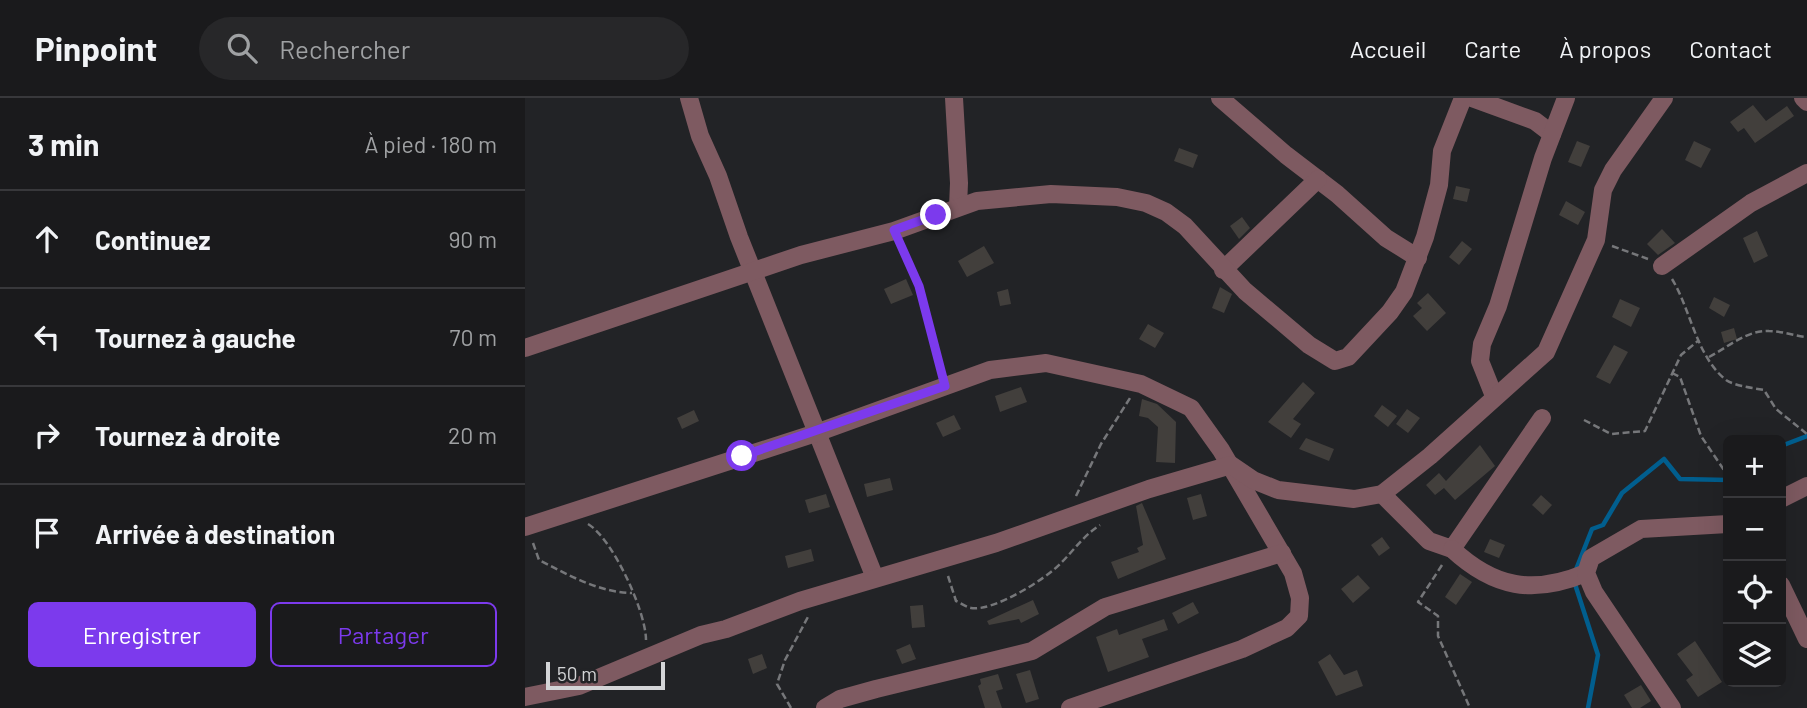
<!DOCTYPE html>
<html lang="fr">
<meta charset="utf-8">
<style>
body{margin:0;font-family:Barlow,sans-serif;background:#272729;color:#f1f3f6}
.controls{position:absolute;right:21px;bottom:21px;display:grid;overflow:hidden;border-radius:10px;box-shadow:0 7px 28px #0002}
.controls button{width:63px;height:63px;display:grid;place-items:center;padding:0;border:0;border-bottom:2px solid #38383b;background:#1a1a1c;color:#f1f3f6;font:35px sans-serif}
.scale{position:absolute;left:21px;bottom:18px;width:119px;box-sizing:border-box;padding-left:7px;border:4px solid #d4d5d7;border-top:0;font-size:19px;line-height:24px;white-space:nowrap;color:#d4d5d7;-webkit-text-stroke:5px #222326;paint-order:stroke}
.stop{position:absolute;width:21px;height:21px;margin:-16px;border:5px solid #7c3aed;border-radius:50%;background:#fff}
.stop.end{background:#7c3aed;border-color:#fff;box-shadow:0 2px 7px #0008}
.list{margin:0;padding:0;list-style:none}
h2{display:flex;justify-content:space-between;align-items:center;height:91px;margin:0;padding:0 28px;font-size:30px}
h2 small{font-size:23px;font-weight:400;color:#9fa1a3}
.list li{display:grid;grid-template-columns:46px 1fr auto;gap:21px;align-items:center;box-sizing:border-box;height:98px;padding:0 28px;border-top:2px solid #38383b}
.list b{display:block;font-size:26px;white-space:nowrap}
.list em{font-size:23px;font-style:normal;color:#9fa1a3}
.actions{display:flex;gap:14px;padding:21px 28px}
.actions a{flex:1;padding:16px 0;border:2px solid #7c3aed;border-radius:10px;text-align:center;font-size:24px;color:#7c3aed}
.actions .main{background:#7c3aed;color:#fff}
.icon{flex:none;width:38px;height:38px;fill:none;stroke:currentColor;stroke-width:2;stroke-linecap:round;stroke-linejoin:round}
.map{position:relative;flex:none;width:1282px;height:610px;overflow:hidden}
header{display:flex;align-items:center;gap:42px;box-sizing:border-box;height:98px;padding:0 35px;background:#1a1a1c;border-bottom:2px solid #38383b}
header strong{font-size:33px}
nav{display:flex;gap:38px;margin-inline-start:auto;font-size:24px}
.search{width:490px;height:63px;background:#272729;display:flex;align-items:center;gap:18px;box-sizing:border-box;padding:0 24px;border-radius:38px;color:#9fa1a3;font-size:26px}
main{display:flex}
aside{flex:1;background:#1a1a1c}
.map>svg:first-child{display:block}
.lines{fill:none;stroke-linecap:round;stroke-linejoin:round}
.stream{stroke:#015e8e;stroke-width:4.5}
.building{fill:#423f3c}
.path{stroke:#76777a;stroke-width:2.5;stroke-dasharray:7 3.5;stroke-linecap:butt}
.minor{stroke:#7e5a61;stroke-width:18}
.route{stroke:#7c3aed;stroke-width:9}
</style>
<header>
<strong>Pinpoint</strong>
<div class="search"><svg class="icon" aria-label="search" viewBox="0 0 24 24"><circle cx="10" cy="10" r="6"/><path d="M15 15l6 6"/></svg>Rechercher</div>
<nav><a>Accueil</a><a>Carte</a><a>À propos</a><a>Contact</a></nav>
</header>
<main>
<aside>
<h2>3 min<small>À pied · 180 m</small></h2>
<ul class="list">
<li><svg class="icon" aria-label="ahead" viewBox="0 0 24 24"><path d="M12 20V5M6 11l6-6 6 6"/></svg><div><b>Continuez</b></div><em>90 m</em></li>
<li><svg class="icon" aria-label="left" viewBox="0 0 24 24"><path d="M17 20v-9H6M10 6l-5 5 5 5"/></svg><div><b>Tournez à gauche</b></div><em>70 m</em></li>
<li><svg class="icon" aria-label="right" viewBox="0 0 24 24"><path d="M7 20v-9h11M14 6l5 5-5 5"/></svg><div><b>Tournez à droite</b></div><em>20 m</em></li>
<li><svg class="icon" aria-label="arrive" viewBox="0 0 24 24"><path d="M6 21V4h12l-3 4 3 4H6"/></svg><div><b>Arrivée à destination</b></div></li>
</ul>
<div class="actions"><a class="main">Enregistrer</a><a>Partager</a></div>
</aside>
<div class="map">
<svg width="1282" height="610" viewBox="0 0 1282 610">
<rect width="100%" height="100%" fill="#222326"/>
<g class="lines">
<g class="stream">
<path d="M1256,348L1282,338"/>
<path d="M1050,474L1067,431L1078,427L1097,395L1139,361L1155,381L1203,382"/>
<path d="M1049,483L1073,557L1063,610"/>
</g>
</g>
<g class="building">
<path d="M1228,7L1241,23L1262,8L1269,18L1230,45L1219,30L1213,34L1205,24Z"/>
<path d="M1052,43L1065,48L1056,69L1043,64Z"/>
<path d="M1169,43L1186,51L1176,70L1160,62Z"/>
<path d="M654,50L673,57L668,70L649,63Z"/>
<path d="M931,88L945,91L942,104L928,101Z"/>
<path d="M1041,103L1060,114L1053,127L1034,117Z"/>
<path d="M717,119L725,130L714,141L705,128Z"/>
<path d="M1137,131L1150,145L1133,157L1122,146Z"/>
<path d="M1232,133L1243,158L1229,165L1218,140Z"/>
<path d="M937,143L947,151L934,167L924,159Z"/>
<path d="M459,148L469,165L442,179L433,163Z"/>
<path d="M381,181L388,197L366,206L359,191Z"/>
<path d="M695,189L707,196L699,215L687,210Z"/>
<path d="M483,191L486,206L475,208L472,194Z"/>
<path d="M903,195L921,215L902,233L888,218L897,210L892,205Z"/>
<path d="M1189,199L1205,207L1199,219L1184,210Z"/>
<path d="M1095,201L1115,210L1106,229L1087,219Z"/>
<path d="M623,226L639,235L630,250L614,241Z"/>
<path d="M1209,230L1212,241L1199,245L1196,234Z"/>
<path d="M1089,247L1103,254L1085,286L1071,279Z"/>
<path d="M778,284L790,295L768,321L776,326L766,340L743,324Z"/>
<path d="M496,289L502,304L475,314L470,298Z"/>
<path d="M617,301L632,306L651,324L650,365L631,364L633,329L623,320L614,318Z"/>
<path d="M857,307L872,318L863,329L849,318Z"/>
<path d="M882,311L895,320L883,335L871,326Z"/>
<path d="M169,312L174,323L157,331L152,320Z"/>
<path d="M429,317L436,331L418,339L411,325Z"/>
<path d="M781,340L809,351L804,363L774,351Z"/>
<path d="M955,347L970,368L930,402L919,390L910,397L901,387L914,375L921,383Z"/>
<path d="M365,380L368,392L342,399L339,386Z"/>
<path d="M301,396L305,409L284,415L280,402Z"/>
<path d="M676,396L682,418L668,422L662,400Z"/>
<path d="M1016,397L1027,407L1018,417L1007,407Z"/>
<path d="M617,405L641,461L593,481L586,464L614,454L612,450L618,447L611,408Z"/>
<path d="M857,439L865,450L854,458L846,447Z"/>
<path d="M965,441L980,447L974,460L959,454Z"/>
<path d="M286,451L289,463L263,470L260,458Z"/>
<path d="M935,476L947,484L931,507L920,499Z"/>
<path d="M833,477L845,490L828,505L816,491Z"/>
<path d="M508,502L514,516L496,525L494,521L464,527L462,523Z"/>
<path d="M668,504L674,515L653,526L647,515Z"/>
<path d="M398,507L400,529L387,530L385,508Z"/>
<path d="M639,521L643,532L617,541L624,559L583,574L571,539L592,531L594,537Z"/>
<path d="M1170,543L1197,584L1173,599L1161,582L1168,577L1152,556Z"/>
<path d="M385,546L391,561L377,566L371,552Z"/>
<path d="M237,556L242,570L228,576L223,561Z"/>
<path d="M805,556L819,577L832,572L838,588L811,598L793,564Z"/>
<path d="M505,572L514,601L501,605L491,576Z"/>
<path d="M473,576L478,591L471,593L477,610H460L453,588L456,586L455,581Z"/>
<path d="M1116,587L1126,603L1115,610H1107L1099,597Z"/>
</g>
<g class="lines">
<g class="path">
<path d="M377,147L394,188L415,271"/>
<path d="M1087,148L1123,161"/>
<path d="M1147,181C1166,212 1171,258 1201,282C1210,288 1228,290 1239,292L1251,311L1282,336"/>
<path d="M1184,259C1203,249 1222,232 1244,233C1257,233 1269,238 1282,239"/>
<path d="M1147,275L1155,279L1176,338L1203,378"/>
<path d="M1059,322L1086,336L1120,333L1156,257L1174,242"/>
<path d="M551,398L576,346L605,300"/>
<path d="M63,426C88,441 121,514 121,542"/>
<path d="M8,445L14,462C44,477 72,494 107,495"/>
<path d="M917,467L893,504L913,518V538L945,610"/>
<path d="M423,478L431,503C436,505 441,509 446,510C468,514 521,481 536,465C550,451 558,438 575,427"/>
<path d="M266,610L252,586L260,562L284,517"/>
</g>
<g class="minor">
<path d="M164,0L175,38L193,78L214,139L350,480"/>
<path d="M429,0L434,85L433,109"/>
<path d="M695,0L761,57L812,96L861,140L893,160"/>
<path d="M947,0L1010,23L1027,36"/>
<path d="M1278,0L1282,4"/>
<path d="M1137,168L1226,105L1282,75"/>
<path d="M698,172L793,81"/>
<path d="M0,250L276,157L369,133L452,103L526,96L592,99L621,105L641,114L660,128L720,193L784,247L810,263L823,259L865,214L879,194L900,139L914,87L917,53L938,0"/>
<path d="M969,298L955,263L957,246L973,208L1018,60L1041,0"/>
<path d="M857,396L904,443L927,451L1017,320"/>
<path d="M1256,401L1282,388"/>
<path d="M0,429L291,335L465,272L521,265L616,286L666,310L696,352L768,475L775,500L774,518L762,530L717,551L545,610"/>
<path d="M927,451C969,490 1008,497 1061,475"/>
<path d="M1256,487L1282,541"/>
<path d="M0,599L54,588L176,537L201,531L275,503L471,445L624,391L706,367L728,382L753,392L829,401L857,396L905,358L1021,254L1071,142L1078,92L1088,72L1139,0"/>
<path d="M300,610L315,601L351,591L507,553L580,509L757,455"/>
<path d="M1147,610L1069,494L1061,475L1066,460L1116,431L1203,426"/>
</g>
</g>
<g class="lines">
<path class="route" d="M217,358L420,288L394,188L369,132L411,117"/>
</g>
</svg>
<div class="controls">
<button>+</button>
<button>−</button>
<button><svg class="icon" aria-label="locate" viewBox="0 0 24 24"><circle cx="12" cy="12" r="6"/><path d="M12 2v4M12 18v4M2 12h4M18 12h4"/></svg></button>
<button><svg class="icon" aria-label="layers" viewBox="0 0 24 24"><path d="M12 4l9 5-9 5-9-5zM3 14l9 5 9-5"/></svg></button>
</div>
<div class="scale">50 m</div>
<div class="stop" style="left:217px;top:358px"></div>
<div class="stop end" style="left:411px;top:117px"></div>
</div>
</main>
